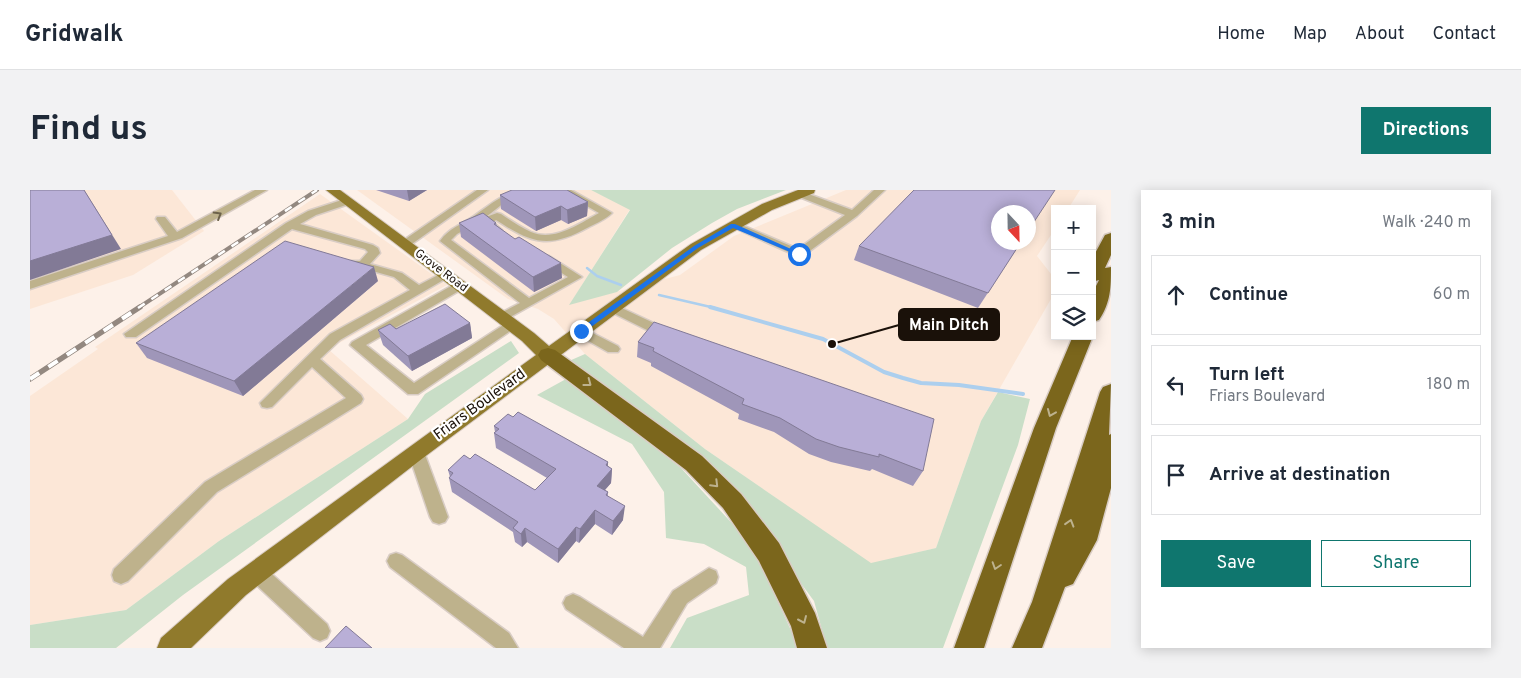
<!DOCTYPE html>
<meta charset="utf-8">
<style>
body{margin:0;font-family:Overpass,sans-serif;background:#f2f2f3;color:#1f2937}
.controls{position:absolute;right:15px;top:15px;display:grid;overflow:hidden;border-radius:0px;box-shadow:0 2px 12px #0003}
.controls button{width:45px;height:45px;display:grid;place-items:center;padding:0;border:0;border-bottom:1px solid #e0e1e3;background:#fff;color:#1f2937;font:25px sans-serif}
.compass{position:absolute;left:961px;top:15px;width:45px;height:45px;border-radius:50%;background:#fff;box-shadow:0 2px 12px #0003;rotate:158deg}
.stop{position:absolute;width:15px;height:15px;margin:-11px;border:4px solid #1a73e8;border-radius:50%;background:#fff}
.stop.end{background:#1a73e8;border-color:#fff;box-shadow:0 1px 5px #0008}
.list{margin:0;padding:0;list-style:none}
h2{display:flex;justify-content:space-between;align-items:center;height:65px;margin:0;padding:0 20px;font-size:21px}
h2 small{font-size:16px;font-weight:400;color:#747a83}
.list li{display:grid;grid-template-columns:32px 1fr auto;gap:15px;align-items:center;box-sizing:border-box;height:80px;margin:0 10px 10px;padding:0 10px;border:1px solid #e0e1e3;border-radius:0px}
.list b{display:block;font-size:19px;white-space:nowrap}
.list p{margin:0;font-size:16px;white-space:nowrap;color:#747a83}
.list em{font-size:16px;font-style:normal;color:#747a83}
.actions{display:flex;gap:10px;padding:15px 20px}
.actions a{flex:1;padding:11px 0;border:1px solid #0f766e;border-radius:0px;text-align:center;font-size:18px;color:#0f766e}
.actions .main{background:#0f766e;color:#fff}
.icon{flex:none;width:28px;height:28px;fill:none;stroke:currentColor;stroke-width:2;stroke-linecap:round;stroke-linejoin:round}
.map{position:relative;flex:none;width:1081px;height:458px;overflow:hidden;border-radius:0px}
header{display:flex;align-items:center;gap:30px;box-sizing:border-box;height:70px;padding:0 25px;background:#fff;border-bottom:1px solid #e0e1e3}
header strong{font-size:24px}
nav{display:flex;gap:28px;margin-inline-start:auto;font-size:18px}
.intro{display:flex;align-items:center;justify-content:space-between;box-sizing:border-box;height:120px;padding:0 30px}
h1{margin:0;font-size:35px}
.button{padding:12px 22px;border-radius:0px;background:#0f766e;color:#fff;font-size:18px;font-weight:700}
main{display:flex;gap:30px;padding:0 30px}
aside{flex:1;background:#fff;border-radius:0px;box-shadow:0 2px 12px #0003}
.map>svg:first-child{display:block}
.built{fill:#fce7d7;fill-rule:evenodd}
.green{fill:#c9dec7}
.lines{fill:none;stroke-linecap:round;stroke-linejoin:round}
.stream-far1{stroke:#accfee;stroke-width:2.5}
.stream{stroke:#accfee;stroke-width:4}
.minor-casing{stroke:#d9cdc5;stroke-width:3}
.major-casing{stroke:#d9cdc5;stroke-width:2}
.highway-casing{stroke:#d9cdc5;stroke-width:3}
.minor{fill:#beb28c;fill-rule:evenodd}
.major{fill:#907a2c;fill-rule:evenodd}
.highway{fill:#7b661c;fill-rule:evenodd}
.rail-far1-casing{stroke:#938880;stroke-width:4}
.rail-casing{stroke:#938880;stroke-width:5.5}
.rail-far1{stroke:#fff;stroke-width:2.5;stroke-dasharray:8;stroke-linecap:butt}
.rail{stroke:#fff;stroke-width:4;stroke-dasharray:11;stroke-linecap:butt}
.wall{fill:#9f96b9}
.shaded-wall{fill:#827a96}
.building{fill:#b9afd7;stroke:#827a96}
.oneway{stroke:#6c624a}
.oneway2{stroke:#bdb28e}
.route{fill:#1a73e8}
.labels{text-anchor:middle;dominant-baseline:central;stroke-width:4.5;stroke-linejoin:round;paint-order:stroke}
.far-street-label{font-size:12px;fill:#1a1109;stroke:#fff}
.street-label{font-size:15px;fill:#1a1109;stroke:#fff}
.leader{fill:none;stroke:#1a1109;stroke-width:2}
.callout-dot{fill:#1a1109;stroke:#fff;stroke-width:2}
.callout{fill:#1a1109;stroke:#1a1109;stroke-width:2}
.callout-label{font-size:16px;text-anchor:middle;font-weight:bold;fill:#fff}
</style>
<header>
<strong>Gridwalk</strong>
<nav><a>Home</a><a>Map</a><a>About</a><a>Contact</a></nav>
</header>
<div class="intro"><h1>Find us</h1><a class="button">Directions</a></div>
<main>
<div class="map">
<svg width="1081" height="458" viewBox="0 0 1081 458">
<rect width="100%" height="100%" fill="#fdf1e9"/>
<g class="built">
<path d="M0,0H142L174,41L103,85L0,119Z"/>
<path d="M327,0H561L600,19L540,114L650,85L704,46L816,0H1050L1038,19H1025V39L1007,66L1025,89V102L951,231L906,358L841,374L675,259L555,164L524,129L508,119L478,109ZM968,22H998V52H968Z"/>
<path d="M290,4L417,95L298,159L378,229L189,351L96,420L0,435V206L68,159L65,157Z"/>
</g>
<g class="green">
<path d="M561,0H756L707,19L682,33L642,58L587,102L539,115L600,20Z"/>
<path d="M481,151L489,163L153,405L86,458H0V435L96,420L189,351L378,229L395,204Z"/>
<path d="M555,164L675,259L841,373L906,358L951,231L968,202L1000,209L988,255L913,458H797L784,411L689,283L539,171Z"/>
<path d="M536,189L651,278L722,355L769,458H640L657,428L719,405L716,377L674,354L636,348L634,302L602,254L507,205Z"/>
</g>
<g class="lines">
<g class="stream-far1">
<path d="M557,78L567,86L591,95"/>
<path d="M629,105L685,118"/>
</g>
<path class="stream" d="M680,117L793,149L854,182L873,188L891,193L929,195L993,204"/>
<g class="minor-casing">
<g id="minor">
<path d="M225,0H237L152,48L0,99V91L138,46L126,29L127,27H135L147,42Z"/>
<path d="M447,0H458L379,56H371L370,54L371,52Z"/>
<path d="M487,0H501L475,12L456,27L467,23L471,24C480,30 490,37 501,42C524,52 549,34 569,23L529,0H541L582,23C576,29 567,33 559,37C519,59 503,54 466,30L463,32L472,40L471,42H463L451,31L427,44L421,50L499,108L538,87L511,70L509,68L511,66H519L552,87L473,131L469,130L467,127L469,124L490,113L410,51C419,38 431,35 444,26C461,14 467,8 487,0Z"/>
<path d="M844,0H855L827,26L773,66L769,67L698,35L703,32L707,33L768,59L815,25L767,6V2H773L822,20Z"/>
<path d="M318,8L323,11L322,13L286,25L270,34L343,55L348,58L350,63L340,74L372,83L389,95L412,83H420L422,85L310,150L290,169L331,205L333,209L331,213L187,302L98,391L91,394L84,391L82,385L84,379L175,292L316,208L282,177L242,217L237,218L232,217L230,213L300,144L380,100L364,87L321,75L319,73L321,71H330L338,62L335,59L262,39L106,147H96L94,144L256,33L278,21Z"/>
<path d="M430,91L434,92L436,95L434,98L336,155L384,193L478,132H488L489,135L388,204H378L320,155L322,152Z"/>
<path d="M583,114L643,142L645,145L643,148H633L579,121L577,118Z"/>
<path d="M551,137L588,156L590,159L588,162H578L546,144L545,141L546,138Z"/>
<path d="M386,256L392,258L394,262L418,327L415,332L409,334L403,332L400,327L378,262L380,258Z"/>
<path d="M366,363L372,365L479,443L488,458H466L360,377L357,371L360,365Z"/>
<path d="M226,374L233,376L297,434L300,441L297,448L290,451L283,448L219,388L217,382L219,376Z"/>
<path d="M679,378L686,381L688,387L686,393L657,413L630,458H594L536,419L533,413L536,407L543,404L550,407L613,447L643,401Z"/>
</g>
</g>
<g class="major-casing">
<path id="major" d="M296,0H310L504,143L519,156L661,54L732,14L768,0H785L784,3L742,20L671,60L393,268L216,405L161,458H127L131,448L198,389L506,165L492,151Z"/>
</g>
<g class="highway-casing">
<g id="highway">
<path d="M1081,43V65L1075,78L1081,77C1081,97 1081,112 1069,130L1062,132V104L1069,90L1062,92V69L1075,45Z"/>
<path d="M1062,145L1063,146L1026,238L954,458H924L1004,238L1043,146Z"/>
<path d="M518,158L525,160L672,266L711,304L749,353L785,423L797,458H767L761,436L729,371L693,318L656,280L511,170L508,165L511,160Z"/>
<path d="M1081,194L1079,245L1081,244V298L1067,350L1043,394L1035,397L1012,458H982L1002,412L1070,202L1073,197Z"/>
</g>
</g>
<use href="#minor" class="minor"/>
<use href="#major" class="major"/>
<use href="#highway" class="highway"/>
<g class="rail-far1-casing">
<path id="rail-far1" d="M108,118L287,0"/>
</g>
<g class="rail-casing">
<path id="rail" d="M0,189L110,117"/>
</g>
<use href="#rail-far1" class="rail-far1"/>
<use href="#rail" class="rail"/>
</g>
<g class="wall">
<path d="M346,0H397L379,11Z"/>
<path d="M470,5L558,12L557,26L538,34L531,30L506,41L471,19Z"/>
<path d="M429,33H466L467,36L532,88L504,102L431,47Z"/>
<path d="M991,52L948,118L824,70L829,56Z"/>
<path d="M348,91L213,206L117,168L106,153Z"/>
<path d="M624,132L893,281L883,296L842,279L840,281L801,272L779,264L744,242L708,229L709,224L621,176V173L607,167L608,152Z"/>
<path d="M440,133L442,148L382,181L353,155L348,140Z"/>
<path d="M464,236L578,272V276L582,279L581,293L575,300L578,302V306L593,330L582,345L565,334L549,353L546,351L528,373L497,352L492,357L485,352L483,342L422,302L419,288L420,287L418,280L440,269L505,300L517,288L466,258L464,243L465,242Z"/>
</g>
<g class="shaded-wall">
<path d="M54,0L91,59L0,90V71Z"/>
<path d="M377,0H397L379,11Z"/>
<path d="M558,12L557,26L538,34L537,20Z"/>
<path d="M531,16V30L506,41L505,27Z"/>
<path d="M531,73L532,88L504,102L503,87Z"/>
<path d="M344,77L348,91L213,206L204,191Z"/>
<path d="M440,133L442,148L382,181L378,166Z"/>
<path d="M578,272L577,284L582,279L581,293L566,310L567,296L576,275Z"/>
<path d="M595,316L593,330L582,345L583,331Z"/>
<path d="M565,320V334L549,353L550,339Z"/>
<path d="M546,337V351L528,373V359Z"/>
<path d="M495,338L497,352L492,357L491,344Z"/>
</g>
<g class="building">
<path d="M0,0H54L82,45L0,71Z"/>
<path d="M482,0H537L558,12L537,20L531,16L505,27L470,5Z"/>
<path d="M884,0H1025L998,41V22H968V52H991L958,103L829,56Z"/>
<path d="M453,23L466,33L464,34L485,49L489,47L531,73L503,87L429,33Z"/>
<path d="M255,51L344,77L204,191L106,153Z"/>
<path d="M415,114L440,133L378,166L348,140L360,134L366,139Z"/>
<path d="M624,132L904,229L893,281L849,264V267L809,257L786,249L750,228L712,214L714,209L623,161L624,158L608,152Z"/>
<path d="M488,222L578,272L576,275L582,279L567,296L578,302L576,305L595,316L583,331L565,320L550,339L546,337L528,359L495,338L491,344L483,338L488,332L419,288L423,283L418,280L434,265L440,269L445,264L505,300L526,279L464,243L469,239L464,236L478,224L483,227Z"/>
<path d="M316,436L342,458H295Z"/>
</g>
<defs><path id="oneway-chevron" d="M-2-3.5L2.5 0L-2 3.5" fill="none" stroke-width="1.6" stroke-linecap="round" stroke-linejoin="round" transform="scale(1.25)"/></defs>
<use class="oneway" href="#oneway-chevron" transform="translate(188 25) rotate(-31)"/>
<g class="oneway2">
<use href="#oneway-chevron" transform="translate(558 193) rotate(37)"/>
<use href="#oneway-chevron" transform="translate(1021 223) rotate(113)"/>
<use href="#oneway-chevron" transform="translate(685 294) rotate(45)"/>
<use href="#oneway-chevron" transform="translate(1040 333) rotate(-73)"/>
<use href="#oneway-chevron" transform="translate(966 376) rotate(108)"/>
<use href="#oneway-chevron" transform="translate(773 430) rotate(66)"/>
</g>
<path class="route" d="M701,34H705L772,64L767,65L703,38L668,58L553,143H548V140L664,56Z"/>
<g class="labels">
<g class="far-street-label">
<text transform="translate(411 81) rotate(37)">Grove Road</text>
</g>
<g class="street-label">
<text transform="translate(450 215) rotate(-36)">Friars Boulevard</text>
</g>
</g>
<path class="leader" d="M802 154L869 135"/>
<circle class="callout-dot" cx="802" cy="154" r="5"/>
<rect class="callout" x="869" y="119" width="100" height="31" rx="5"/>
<g class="callout-label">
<text x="919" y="140">Main Ditch</text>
</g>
</svg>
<div class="controls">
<button>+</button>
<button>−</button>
<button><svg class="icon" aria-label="layers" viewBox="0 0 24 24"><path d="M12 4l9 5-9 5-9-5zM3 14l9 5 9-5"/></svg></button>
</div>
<svg class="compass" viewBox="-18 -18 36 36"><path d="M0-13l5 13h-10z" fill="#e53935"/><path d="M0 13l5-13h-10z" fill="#747a83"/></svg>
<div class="stop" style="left:769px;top:64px"></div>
<div class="stop end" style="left:551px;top:141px"></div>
</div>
<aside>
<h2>3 min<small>Walk · 240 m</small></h2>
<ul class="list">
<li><svg class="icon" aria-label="ahead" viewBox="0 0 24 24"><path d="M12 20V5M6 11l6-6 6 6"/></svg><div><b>Continue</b></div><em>60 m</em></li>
<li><svg class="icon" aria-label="left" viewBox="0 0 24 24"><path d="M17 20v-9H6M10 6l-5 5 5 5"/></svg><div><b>Turn left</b><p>Friars Boulevard</p></div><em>180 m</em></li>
<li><svg class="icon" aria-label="arrive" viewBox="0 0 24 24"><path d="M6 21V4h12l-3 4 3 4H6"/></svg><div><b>Arrive at destination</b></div></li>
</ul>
<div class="actions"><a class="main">Save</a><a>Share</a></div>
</aside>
</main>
